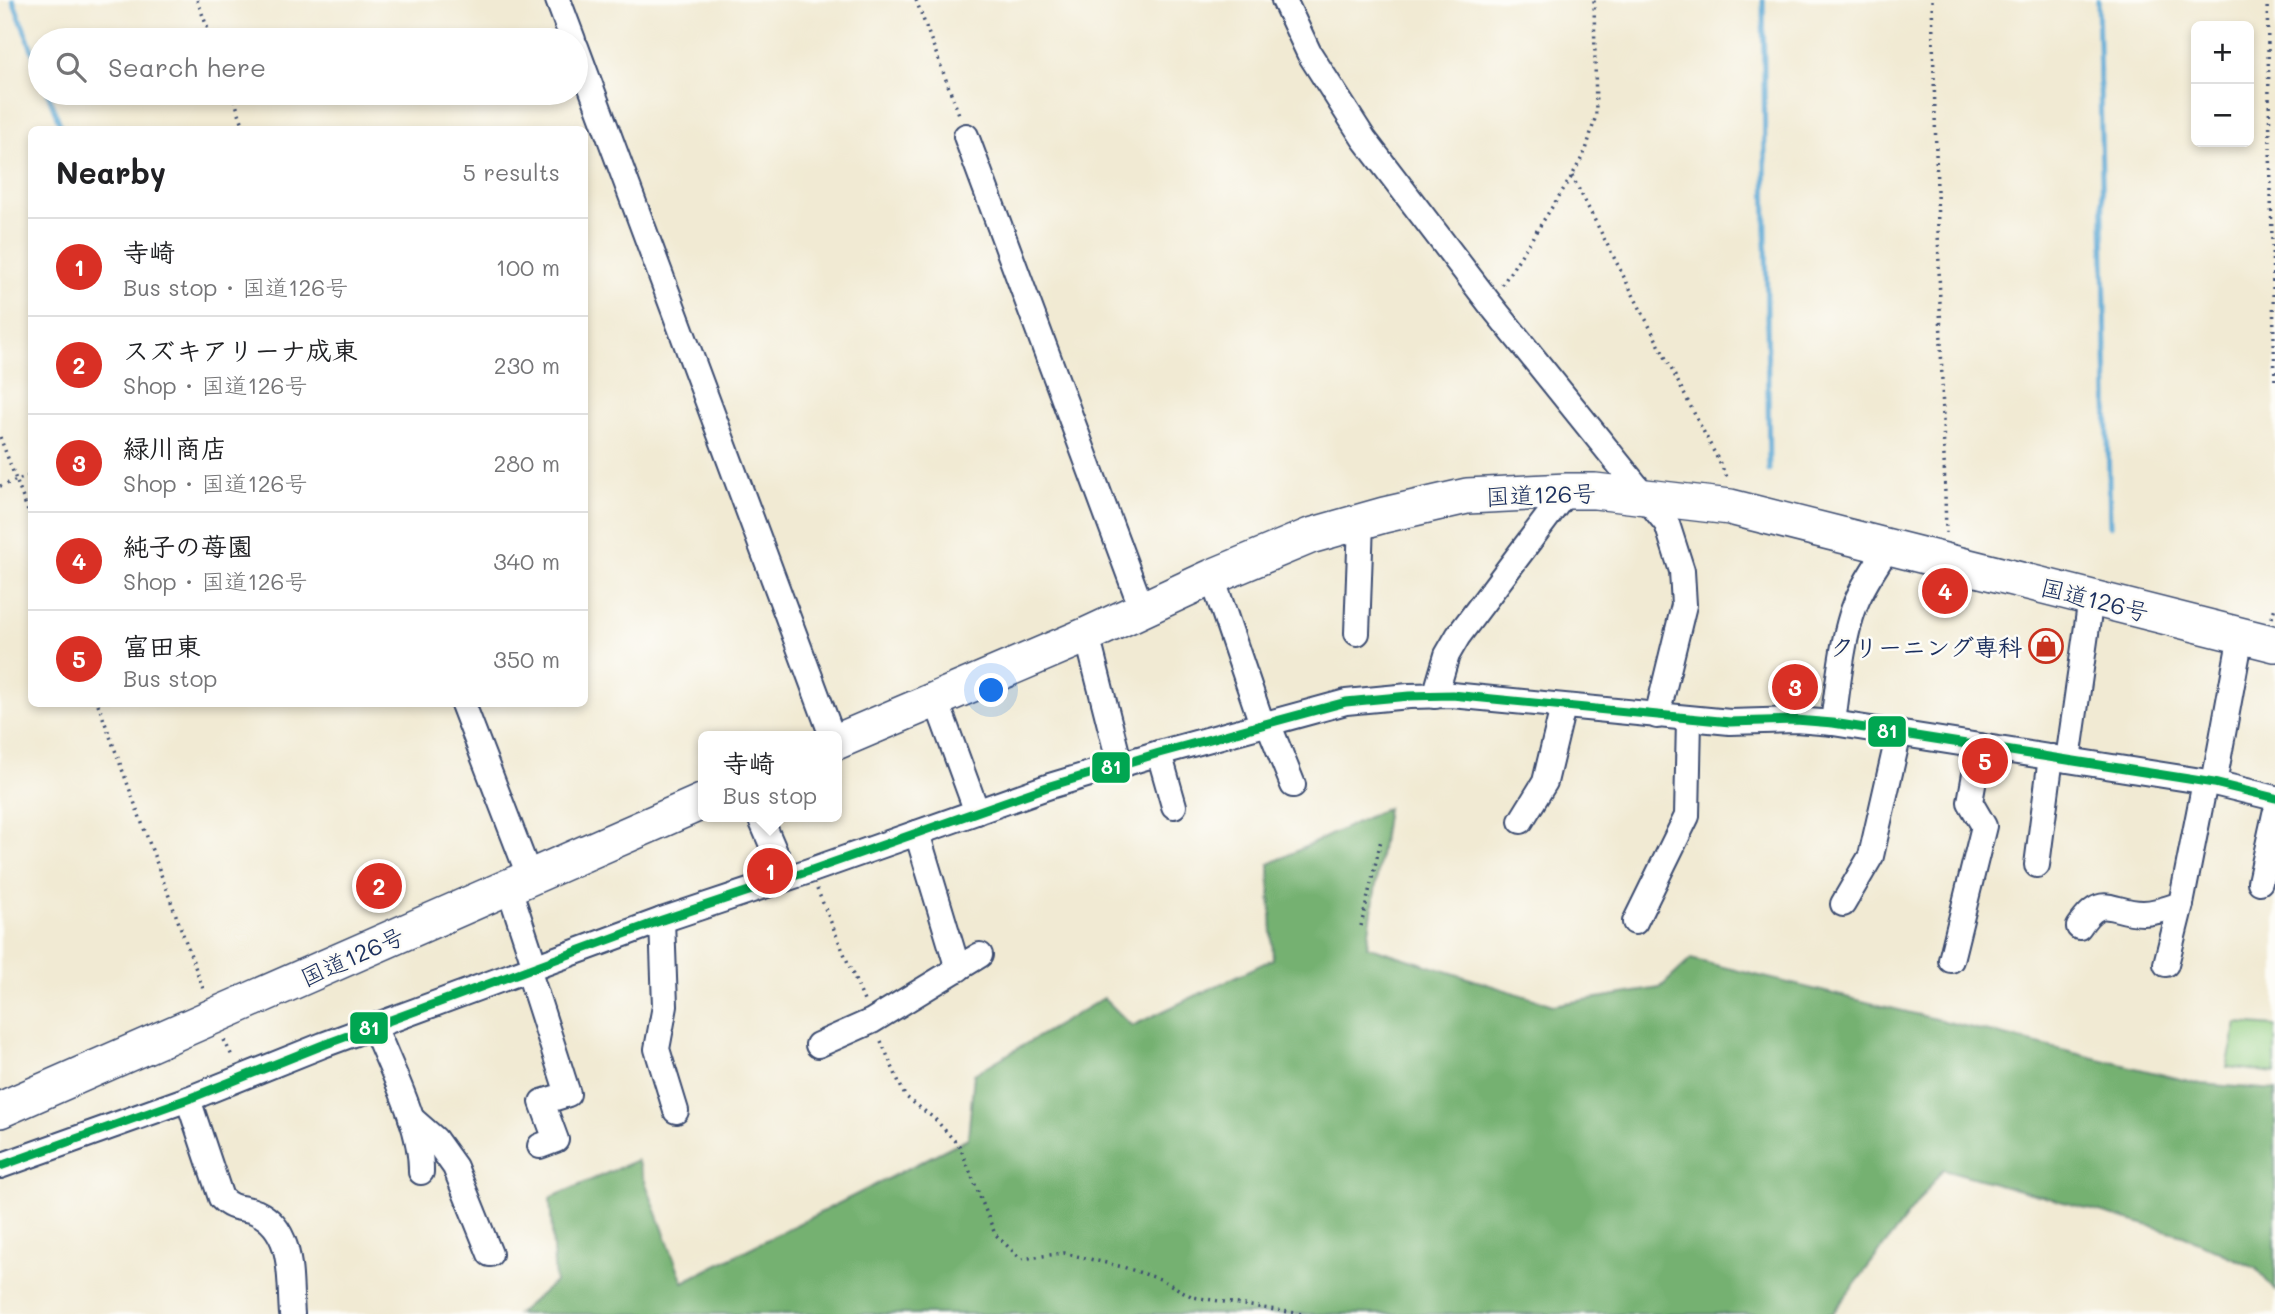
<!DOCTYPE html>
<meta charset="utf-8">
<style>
body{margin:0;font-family:Mali,"Klee One",sans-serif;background:#f6f6f6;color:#202124}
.controls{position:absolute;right:21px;top:21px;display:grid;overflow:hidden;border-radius:10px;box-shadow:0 4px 10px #0003}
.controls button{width:63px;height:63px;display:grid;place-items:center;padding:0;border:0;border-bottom:2px solid #e0e0e0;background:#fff;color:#202124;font:35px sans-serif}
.you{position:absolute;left:992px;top:691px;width:24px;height:24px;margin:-18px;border:5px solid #fff;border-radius:50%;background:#1a73e8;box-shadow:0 0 0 10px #1a73e833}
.badge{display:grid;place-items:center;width:46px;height:46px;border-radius:50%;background:#d93025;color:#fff;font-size:23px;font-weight:700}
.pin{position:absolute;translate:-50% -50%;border:4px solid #fff;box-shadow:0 2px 7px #0006}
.popup{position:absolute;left:698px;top:731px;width:144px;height:91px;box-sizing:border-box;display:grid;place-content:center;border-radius:10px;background:#fff;filter:drop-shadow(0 2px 5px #0005);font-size:23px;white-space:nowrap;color:#757577}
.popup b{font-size:26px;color:#202124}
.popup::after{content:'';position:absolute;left:50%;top:100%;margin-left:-14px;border:14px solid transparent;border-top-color:#fff}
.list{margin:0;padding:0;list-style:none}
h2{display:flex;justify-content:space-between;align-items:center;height:91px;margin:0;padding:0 28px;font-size:30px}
h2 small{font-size:23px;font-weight:400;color:#757577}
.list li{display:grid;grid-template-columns:46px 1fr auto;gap:21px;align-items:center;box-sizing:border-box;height:98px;padding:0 28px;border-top:2px solid #e0e0e0}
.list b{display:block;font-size:26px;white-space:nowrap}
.list p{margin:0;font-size:23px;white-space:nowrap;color:#757577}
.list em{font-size:23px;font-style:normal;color:#757577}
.icon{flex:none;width:38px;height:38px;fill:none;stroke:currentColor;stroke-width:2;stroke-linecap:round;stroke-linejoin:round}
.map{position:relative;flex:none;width:2275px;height:1314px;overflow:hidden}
.search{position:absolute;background:#fff;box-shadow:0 4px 10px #0003;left:28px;top:28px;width:560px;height:77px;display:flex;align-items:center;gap:18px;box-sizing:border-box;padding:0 24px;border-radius:38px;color:#757577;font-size:26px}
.panel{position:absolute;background:#fff;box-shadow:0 4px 10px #0003;left:28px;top:126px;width:560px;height:581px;border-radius:10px}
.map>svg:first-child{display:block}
.green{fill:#92ce83;stroke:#567e70;stroke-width:2}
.forest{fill:#75b171;stroke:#487068;stroke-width:2}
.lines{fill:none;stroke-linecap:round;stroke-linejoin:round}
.stream{stroke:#5ca8d4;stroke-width:5}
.minor-casing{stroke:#3b4b70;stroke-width:28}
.highway-casing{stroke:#3b4b70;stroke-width:38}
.path{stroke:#3b4b70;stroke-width:3.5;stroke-dasharray:2 5;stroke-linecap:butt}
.minor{stroke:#fff;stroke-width:24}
.highway{stroke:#fff;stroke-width:35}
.bus-1-casing{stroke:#fdfcf7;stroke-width:14}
.bus-1{stroke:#00a651;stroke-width:9}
.labels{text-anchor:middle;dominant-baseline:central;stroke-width:5;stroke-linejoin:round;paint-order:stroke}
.street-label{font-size:24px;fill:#1b2f5e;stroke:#fdfcf7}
.poi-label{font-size:24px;font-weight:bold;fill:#1b2f5e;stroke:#fdfcf7;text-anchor:end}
.line-badge{stroke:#fdfcf7;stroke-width:2.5}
.badge-label{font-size:19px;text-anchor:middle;font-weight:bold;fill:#fff}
</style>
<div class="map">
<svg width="2275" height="1314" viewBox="0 0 2275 1314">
<rect width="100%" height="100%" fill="#fdfcf7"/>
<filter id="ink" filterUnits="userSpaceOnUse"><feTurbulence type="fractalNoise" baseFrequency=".0143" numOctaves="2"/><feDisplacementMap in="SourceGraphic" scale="14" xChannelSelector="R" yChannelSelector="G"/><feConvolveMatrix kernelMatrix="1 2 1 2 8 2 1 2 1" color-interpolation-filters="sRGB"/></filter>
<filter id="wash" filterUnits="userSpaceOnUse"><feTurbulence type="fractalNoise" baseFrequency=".00686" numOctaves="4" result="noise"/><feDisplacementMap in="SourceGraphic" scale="28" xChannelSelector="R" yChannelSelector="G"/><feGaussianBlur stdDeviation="1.57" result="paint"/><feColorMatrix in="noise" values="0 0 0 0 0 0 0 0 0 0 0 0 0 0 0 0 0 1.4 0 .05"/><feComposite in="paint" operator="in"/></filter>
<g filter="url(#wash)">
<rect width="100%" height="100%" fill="#f1ead3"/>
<path class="green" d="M2237,1023L2275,1026V1073L2227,1067Z"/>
<path class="forest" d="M1387,808L1367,946L1553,1005L1660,988L1691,959L2201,1084L2275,1090V1291L2257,1269L2183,1235L1943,1169L1832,1314H517L555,1282L550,1198L637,1160L683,1282L968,1138L974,1074L1104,998L1132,1026L1273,959L1269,864Z"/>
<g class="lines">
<g class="stream">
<path d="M13,0L40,71"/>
<path d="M1763,0L1769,470"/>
<path d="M2098,0L2110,526"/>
<path d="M48,93L62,130"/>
</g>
</g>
</g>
<g filter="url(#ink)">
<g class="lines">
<g class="minor-casing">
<g id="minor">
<path d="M558,0L573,40"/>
<path d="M1284,0L1309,53L1364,139L1490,304L1667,524L1682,571L1684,605L1657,716"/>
<path d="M576,47L832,736"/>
<path d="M966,136L1142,609"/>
<path d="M1212,577L1262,724"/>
<path d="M1357,633L1361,522"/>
<path d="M1087,635L1120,765"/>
<path d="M1435,696L1447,655L1458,636L1567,491"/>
<path d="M936,700L977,812"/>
<path d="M463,704L530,878"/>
<path d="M1268,723L1293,785"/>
<path d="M1833,723C1838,685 1843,627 1860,594C1868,577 1879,562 1888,547"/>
<path d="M1159,753L1174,806"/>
<path d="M2068,760L2091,598"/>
<path d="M2214,783L2241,635"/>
<path d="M760,817L786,878"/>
<path d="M1521,821L1545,782L1563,707"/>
<path d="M917,833L958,969"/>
<path d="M2037,865L2051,757"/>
<path d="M2260,882L2275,814"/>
<path d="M509,888L535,967"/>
<path d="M1843,904L1871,856L1899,733"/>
<path d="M662,920L665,1006L657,1049L676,1111"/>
<path d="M1635,922L1687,816L1689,719"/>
<path d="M2079,927C2103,891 2110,913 2143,913C2156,913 2169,908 2181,904"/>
<path d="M1951,960L1984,826L1970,802L1980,746"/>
<path d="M2166,964L2181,904L2205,782"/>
<path d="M528,969L568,1094L542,1102L556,1140L540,1146"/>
<path d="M374,1026C391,1069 422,1127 421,1172"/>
<path d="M818,1045L872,1021L980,955"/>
<path d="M188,1099L221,1198C234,1211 242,1206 256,1212C295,1230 289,1278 292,1314"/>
<path d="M411,1118L435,1139L455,1167L490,1254"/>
<path d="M0,1166L188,1099L323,1045L662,920L809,871L1050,786L1159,753L1346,702L1409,696L1452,695L1730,722L1796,720L1833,723L2214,783L2275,798"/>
</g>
</g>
<g class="highway-casing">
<g id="highway">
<path d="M836,742L1087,635L1212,577L1310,536L1384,515L1467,496L1567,491H1595L1730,507L2275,644"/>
<path d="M0,1110L704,801"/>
</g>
</g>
<g class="path">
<path d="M197,0L212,40"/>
<path d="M916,0L960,117"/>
<path d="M1932,0L1946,533"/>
<path d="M2267,0L2275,385"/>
<path d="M232,93L245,130"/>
<path d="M1572,176L1728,479"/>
<path d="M1502,285L1572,176L1586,150L1596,115L1594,0"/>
<path d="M0,437L32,522"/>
<path d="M0,486L32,475"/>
<path d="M2272,618L2275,607"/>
<path d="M98,704L204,991"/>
<path d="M817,889L864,1001"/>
<path d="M1361,926L1381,840"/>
<path d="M224,1040L233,1058"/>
<path d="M881,1041L905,1096L935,1119L960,1147L995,1234L1021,1259L1064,1253L1123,1267L1160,1279L1193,1297L1302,1314"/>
</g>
<use href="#minor" class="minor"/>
<use href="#highway" class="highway"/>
<g class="bus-1-casing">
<path id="bus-1" d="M0,1166L188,1099L323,1045L662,920L809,871L1050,786L1159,753L1346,702L1409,696L1452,695L1730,722L1796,720L1833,723L2214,783L2275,798"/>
</g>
<use href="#bus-1" class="bus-1"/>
</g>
</g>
<defs>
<g id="shop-ring" transform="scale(1.75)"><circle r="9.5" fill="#fdfcf7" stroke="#c8321e" stroke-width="1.5"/><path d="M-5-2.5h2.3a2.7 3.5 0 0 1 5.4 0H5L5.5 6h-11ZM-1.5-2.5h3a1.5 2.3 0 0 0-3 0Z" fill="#c8321e"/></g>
</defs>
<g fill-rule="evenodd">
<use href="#shop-ring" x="2046" y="646"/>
</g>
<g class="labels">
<g class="street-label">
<text transform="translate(1541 494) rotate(-2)">国道126号</text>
<text transform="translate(2095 599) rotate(14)">国道126号</text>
<text transform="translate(352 956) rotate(-24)">国道126号</text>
</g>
<g class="poi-label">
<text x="2022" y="646">クリーニング専科</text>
</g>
</g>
<g class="line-badge">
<rect x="1867" y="715" width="40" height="33" rx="7" fill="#00a651"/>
<rect x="1091" y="751" width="40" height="33" rx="7" fill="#00a651"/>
<rect x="349" y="1011" width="40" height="34" rx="7" fill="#00a651"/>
</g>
<g class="badge-label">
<text x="1887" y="738">81</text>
<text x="1111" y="774">81</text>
<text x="369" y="1035">81</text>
</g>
</svg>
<div class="controls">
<button>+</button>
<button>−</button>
</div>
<div class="you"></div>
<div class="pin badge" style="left:770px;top:871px">1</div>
<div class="popup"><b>寺崎</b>Bus stop</div>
<div class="pin badge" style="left:379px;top:886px">2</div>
<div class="pin badge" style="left:1795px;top:687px">3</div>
<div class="pin badge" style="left:1945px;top:591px">4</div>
<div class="pin badge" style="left:1985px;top:761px">5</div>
<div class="search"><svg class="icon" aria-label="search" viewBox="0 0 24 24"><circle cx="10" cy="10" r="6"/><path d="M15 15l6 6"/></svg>Search here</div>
<section class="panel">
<h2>Nearby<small>5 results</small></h2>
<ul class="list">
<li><span class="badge">1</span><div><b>寺崎</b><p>Bus stop · 国道126号</p></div><em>100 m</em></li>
<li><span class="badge">2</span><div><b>スズキアリーナ成東</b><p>Shop · 国道126号</p></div><em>230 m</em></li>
<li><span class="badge">3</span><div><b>緑川商店</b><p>Shop · 国道126号</p></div><em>280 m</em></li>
<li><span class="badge">4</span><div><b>純子の苺園</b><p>Shop · 国道126号</p></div><em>340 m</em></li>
<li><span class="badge">5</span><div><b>富田東</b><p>Bus stop</p></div><em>350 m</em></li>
</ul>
</section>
</div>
